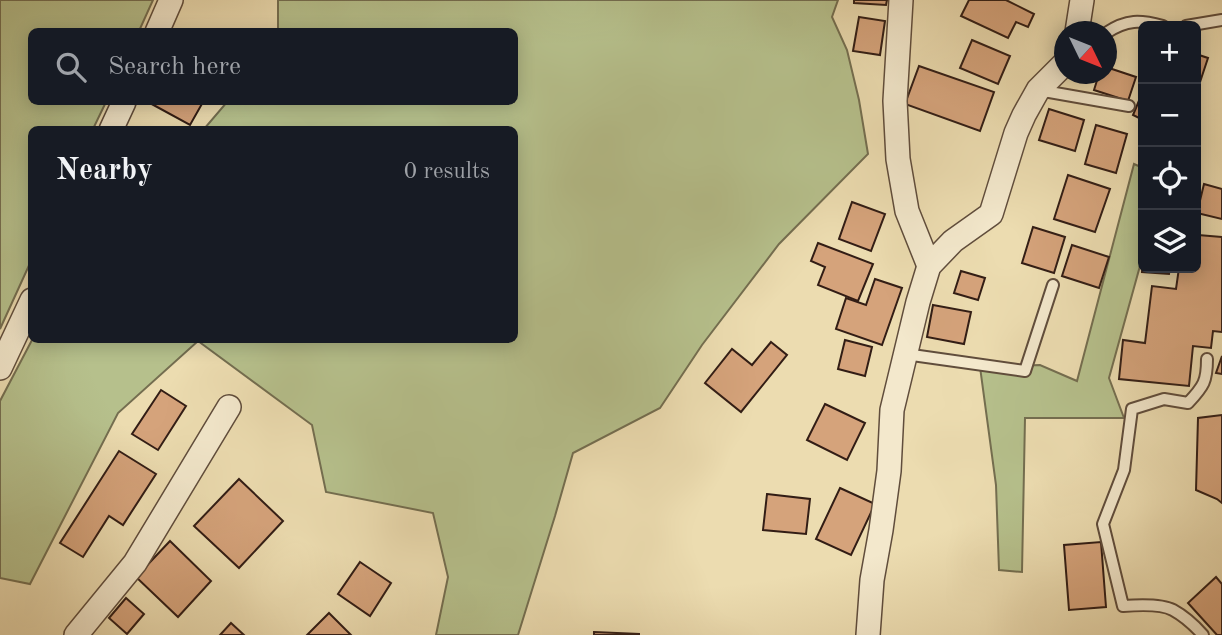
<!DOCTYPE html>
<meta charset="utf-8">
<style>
body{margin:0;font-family:"Old Standard TT",serif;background:#20242c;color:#f1f3f6}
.controls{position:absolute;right:21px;top:21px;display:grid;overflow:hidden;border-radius:10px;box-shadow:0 4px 18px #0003}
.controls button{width:63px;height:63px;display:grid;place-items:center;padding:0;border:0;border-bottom:2px solid #363941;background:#171b24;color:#f1f3f6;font:35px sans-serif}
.compass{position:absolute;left:1054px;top:21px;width:63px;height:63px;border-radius:50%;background:#171b24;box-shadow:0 4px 18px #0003;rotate:133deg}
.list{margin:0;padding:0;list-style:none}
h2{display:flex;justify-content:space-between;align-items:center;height:91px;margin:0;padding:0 28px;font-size:30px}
h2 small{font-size:23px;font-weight:400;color:#9ea1a6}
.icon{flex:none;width:38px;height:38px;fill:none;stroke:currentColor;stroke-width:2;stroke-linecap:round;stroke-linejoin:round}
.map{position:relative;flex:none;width:1222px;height:635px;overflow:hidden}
.search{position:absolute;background:#171b24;box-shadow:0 4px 18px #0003;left:28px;top:28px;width:490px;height:77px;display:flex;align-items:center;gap:18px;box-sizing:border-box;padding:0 24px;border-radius:10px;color:#9ea1a6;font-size:26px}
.panel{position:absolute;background:#171b24;box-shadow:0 4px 18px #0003;left:28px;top:126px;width:490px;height:217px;border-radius:10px}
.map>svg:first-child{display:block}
.green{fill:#b6c08c;stroke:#746e50;stroke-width:2}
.building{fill:#d5a37b;stroke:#321d15;stroke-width:2}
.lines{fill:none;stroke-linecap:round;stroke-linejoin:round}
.service-casing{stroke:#604d3c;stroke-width:14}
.minor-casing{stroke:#604d3c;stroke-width:26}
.service{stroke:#f3e8cc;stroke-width:10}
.minor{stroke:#f3e8cc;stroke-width:23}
</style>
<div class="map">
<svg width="1222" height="635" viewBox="0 0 1222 635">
<rect width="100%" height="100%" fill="#ecdcb0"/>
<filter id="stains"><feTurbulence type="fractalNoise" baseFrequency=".00286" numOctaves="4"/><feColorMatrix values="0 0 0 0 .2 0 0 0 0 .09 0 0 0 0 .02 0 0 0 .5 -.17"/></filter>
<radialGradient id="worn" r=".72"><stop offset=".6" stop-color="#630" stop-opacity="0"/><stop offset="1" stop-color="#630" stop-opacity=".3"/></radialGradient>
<g class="green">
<path d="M0,0H153L139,31L32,32V102H106L93,129L32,130L31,261L0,329Z"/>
<path d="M278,0H838L832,17L847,50L859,100L868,154L779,244L702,345L660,408L573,453L555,516L518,635H436L448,577L433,513L326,492L312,425L198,341L118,413L30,584L0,578V401L32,340H514V130L204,129L227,102H514V32L278,31Z"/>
<path d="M1134,164L1143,168V255L1109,378L1124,418H1025L1022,572L999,570L996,485L980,367L1040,365L1077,381Z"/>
</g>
<g class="building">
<path d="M854,0H887L886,5L854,3Z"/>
<path d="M969,0H1006L1034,14L1028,27L1016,22L1008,38L961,16Z"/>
<path d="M859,17L885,21L880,55L853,51Z"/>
<path d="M972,40L1010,56L998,84L960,68Z"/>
<path d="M1196,54L1208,58L1198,88L1196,87Z"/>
<path d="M919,66L994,92L980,131L905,104Z"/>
<path d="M1106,67L1136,77L1128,101L1094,90L1099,74H1106Z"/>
<path d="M1143,91V120L1133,115Z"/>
<path d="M148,102H203L190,125Z"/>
<path d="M1049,109L1084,120L1075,151L1039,140Z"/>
<path d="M1096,125L1127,134L1116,173L1085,164Z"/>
<path d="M1068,175L1110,189L1095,232L1054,219Z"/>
<path d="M1204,184L1222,189V219L1197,213Z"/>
<path d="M852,202L885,214L871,251L839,239Z"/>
<path d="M1033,227L1065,237L1054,273L1022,263Z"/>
<path d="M1198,235L1222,237V332L1213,331L1211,348L1193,346L1189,386L1119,379L1123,340L1145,343L1152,286L1176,289L1179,268H1196Z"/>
<path d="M818,243L873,264L858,301L818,285L825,267L811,261Z"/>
<path d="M1072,245L1109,257L1099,288L1062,276Z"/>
<path d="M1143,256V268H1170L1169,274L1142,272Z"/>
<path d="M961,271L985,278L978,300L954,293Z"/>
<path d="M875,279L902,288L882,345L836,329L846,298L866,305Z"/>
<path d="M933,305L971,312L964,344L927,337Z"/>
<path d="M845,340L872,347L865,376L838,369Z"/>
<path d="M771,342L787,355L741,412L705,383L732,349L752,365Z"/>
<path d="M1222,356V374L1216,373Z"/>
<path d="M161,390L186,406L158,450L132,434Z"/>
<path d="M825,404L865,423L847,460L807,440Z"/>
<path d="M1222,415V503L1217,499L1196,490L1198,418Z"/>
<path d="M119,451L156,474L123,525L109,516L83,557L60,543Z"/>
<path d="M239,479L283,521L239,568L194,526Z"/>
<path d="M840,488L875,504L851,555L816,539Z"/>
<path d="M767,494L810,499L806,534L763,530Z"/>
<path d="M170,541L211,581L178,617L136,577Z"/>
<path d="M1101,542L1106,607L1069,610L1064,545Z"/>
<path d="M360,562L391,583L370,616L338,594Z"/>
<path d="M1216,577L1222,584V635H1217L1188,603Z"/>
<path d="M126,598L144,614L127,634L109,618Z"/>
<path d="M329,613L351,635H307Z"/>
<path d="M231,623L244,635H220Z"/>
<path d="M594,632L639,634V635H594Z"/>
</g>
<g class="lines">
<g class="service-casing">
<g id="service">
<path d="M1186,26L1222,20"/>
<path d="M1106,33C1127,19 1140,20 1163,26"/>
<path d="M1038,90L1129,106"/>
<path d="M905,354L1025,371L1053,285"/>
<path d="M1203,635C1195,626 1184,616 1173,610C1162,604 1136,605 1123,606L1103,524L1124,470L1132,409L1164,399L1188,403C1204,386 1207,381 1207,359"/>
</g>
</g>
<g class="minor-casing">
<g id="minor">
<path d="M901,0L895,101L898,159L907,211L929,266"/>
<path d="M157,32L171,0"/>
<path d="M1077,32L1082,0"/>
<path d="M111,130L124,102"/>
<path d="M0,368L32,300"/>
<path d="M76,635L135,563L229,407"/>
<path d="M868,635L872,580L881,530L889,471L892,410L918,302L929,266L953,241L991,214L1016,133L1024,115L1038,90L1064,64"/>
</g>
</g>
<use href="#service" class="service"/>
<use href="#minor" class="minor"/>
</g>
<rect width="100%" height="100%" filter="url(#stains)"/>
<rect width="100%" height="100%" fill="url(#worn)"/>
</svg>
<div class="controls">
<button>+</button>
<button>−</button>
<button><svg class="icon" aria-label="locate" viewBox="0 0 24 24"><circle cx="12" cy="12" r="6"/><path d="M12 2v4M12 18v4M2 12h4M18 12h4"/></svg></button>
<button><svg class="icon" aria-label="layers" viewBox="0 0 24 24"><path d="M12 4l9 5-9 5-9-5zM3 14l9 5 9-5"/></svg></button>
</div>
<svg class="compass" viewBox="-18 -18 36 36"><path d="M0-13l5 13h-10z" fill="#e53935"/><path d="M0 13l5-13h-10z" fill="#9ea1a6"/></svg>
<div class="search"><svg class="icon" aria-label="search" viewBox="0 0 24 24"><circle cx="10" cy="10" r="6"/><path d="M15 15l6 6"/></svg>Search here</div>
<section class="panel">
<h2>Nearby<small>0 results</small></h2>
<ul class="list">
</ul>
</section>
</div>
